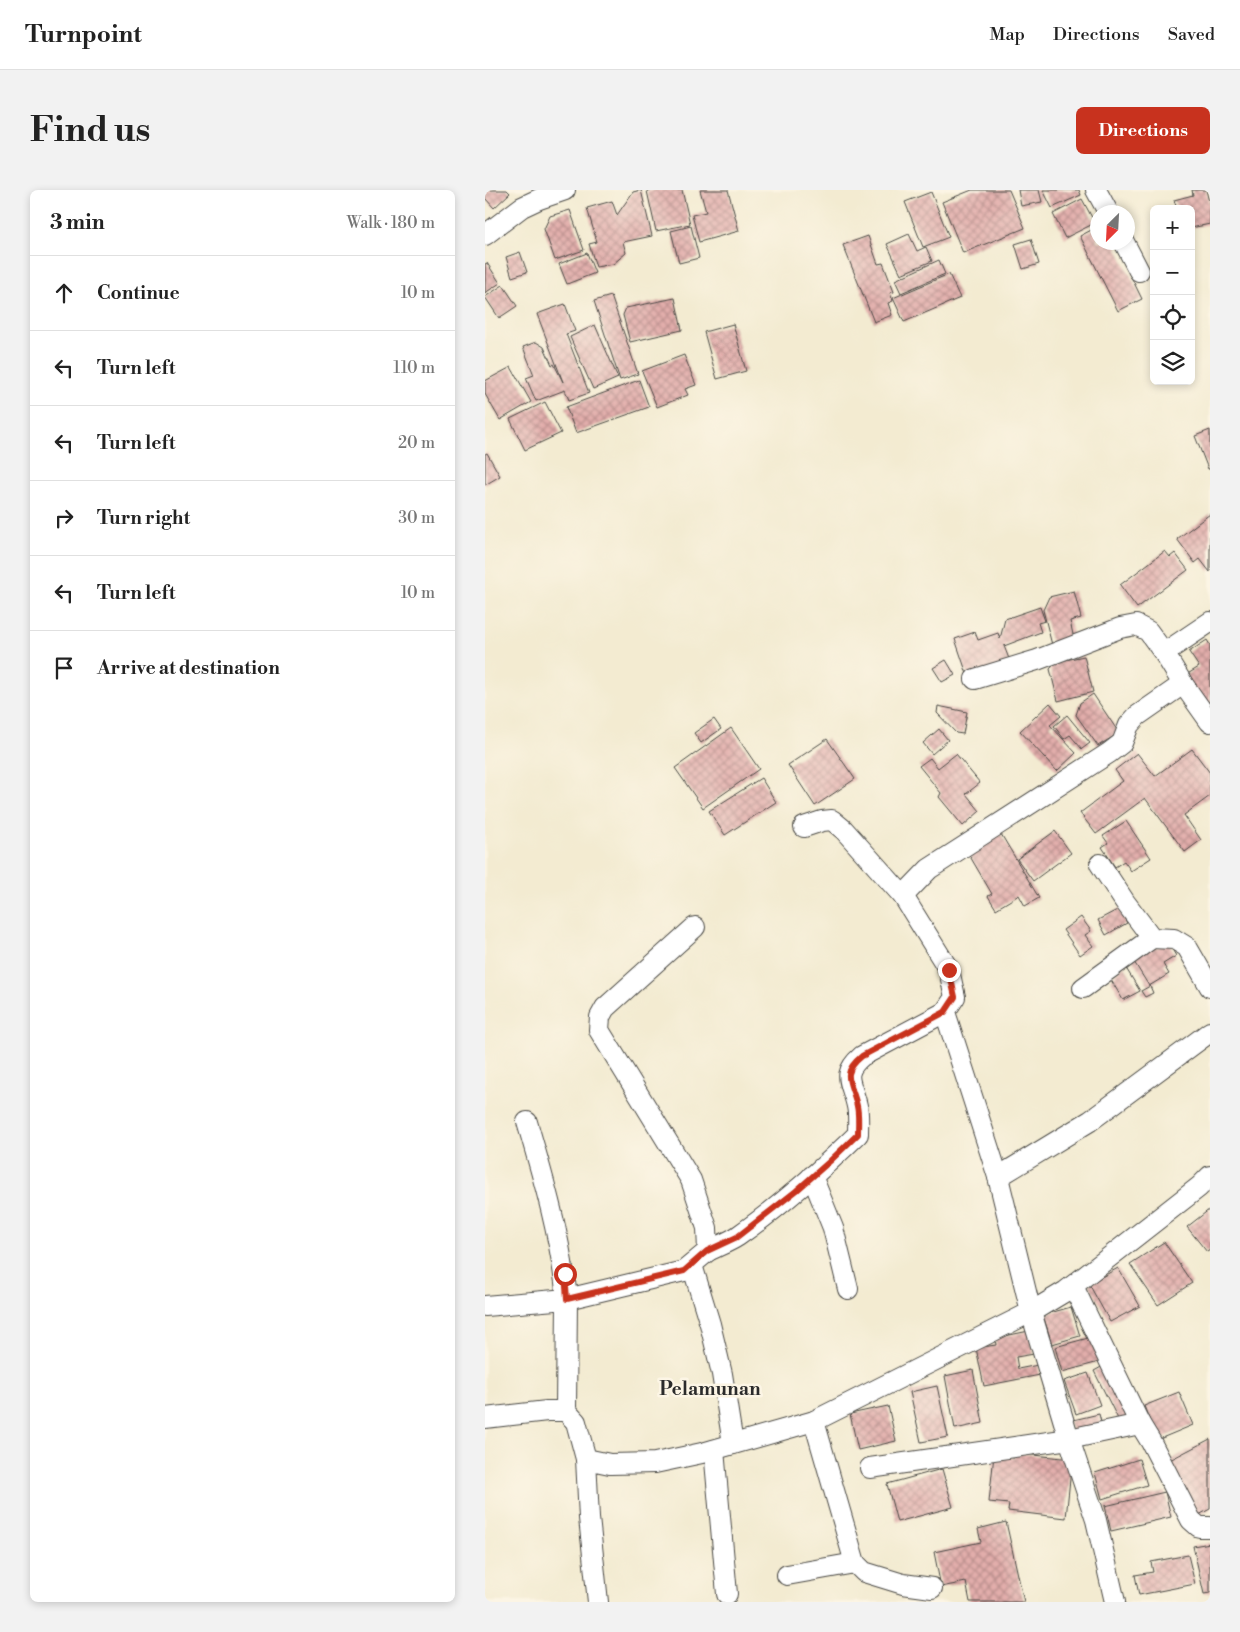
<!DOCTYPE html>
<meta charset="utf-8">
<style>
body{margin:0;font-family:"Libre Bodoni",serif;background:#f2f2f2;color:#222}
.controls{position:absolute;right:15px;top:15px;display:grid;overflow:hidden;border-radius:8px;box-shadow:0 2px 8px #0003}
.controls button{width:45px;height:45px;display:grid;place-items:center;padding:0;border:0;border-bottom:1px solid #e0e0e0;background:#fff;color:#222;font:25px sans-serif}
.compass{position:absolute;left:605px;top:15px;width:45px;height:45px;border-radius:50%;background:#fff;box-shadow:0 2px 8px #0003;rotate:204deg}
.stop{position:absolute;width:15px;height:15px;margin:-11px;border:4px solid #c8321e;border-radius:50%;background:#fff}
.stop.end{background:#c8321e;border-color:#fff;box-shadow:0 1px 5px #0008}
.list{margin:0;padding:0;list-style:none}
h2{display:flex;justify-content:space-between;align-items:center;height:65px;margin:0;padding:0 20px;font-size:21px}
h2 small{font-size:16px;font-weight:400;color:#767676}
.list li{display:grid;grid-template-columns:32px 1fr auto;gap:15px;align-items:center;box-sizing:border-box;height:75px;padding:0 20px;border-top:1px solid #e0e0e0}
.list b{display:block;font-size:19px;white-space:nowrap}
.list em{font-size:16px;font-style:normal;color:#767676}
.icon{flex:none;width:28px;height:28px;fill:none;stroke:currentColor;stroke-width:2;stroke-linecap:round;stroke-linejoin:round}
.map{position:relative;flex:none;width:725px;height:1412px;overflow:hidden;border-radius:8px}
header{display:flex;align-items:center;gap:30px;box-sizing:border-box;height:70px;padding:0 25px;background:#fff;border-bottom:1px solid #e0e0e0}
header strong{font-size:24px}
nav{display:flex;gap:28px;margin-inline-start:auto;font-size:18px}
.intro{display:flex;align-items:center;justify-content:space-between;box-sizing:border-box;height:120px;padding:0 30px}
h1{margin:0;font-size:35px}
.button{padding:12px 22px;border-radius:8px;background:#c8321e;color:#fff;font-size:18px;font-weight:700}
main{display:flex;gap:30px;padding:0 30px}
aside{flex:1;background:#fff;border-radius:8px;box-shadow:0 2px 8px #0003}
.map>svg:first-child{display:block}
.building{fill:url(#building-cross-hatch)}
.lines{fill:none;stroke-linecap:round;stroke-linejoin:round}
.street-casing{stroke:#494844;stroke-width:22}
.street{stroke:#fff;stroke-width:20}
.route{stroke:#c8321e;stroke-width:6}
.labels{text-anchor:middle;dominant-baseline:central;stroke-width:5;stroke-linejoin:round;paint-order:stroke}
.quarter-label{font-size:19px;font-weight:bold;fill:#2b2b2b;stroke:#fcf5e5}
</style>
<header>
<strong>Turnpoint</strong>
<nav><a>Map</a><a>Directions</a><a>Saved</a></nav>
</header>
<div class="intro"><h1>Find us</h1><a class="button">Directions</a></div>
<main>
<aside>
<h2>3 min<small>Walk · 180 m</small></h2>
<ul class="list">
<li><svg class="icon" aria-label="ahead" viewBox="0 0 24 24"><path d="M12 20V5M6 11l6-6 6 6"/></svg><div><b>Continue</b></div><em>10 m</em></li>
<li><svg class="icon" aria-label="left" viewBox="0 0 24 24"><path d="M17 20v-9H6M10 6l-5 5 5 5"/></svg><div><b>Turn left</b></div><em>110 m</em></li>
<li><svg class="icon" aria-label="left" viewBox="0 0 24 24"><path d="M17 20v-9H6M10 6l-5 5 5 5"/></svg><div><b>Turn left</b></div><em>20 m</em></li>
<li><svg class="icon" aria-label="right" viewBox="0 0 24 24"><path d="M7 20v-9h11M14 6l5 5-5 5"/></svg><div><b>Turn right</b></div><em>30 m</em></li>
<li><svg class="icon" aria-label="left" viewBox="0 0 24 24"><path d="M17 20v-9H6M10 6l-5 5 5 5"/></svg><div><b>Turn left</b></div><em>10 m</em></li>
<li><svg class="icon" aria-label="arrive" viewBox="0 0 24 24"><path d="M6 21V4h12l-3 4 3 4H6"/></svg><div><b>Arrive at destination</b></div></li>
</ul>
</aside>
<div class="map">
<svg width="725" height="1412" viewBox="0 0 725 1412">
<defs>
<pattern id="building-cross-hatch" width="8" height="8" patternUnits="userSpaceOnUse" patternTransform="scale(1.25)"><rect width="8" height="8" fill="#e2adab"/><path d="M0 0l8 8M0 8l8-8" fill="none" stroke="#b78d8b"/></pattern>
</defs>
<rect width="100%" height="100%" fill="#fcf5e5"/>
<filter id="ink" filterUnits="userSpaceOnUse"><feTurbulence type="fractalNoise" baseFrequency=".02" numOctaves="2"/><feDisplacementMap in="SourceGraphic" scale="10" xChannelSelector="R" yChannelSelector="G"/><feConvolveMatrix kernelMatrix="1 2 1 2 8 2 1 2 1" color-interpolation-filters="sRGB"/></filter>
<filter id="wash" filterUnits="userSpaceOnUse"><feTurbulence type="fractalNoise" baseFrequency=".0096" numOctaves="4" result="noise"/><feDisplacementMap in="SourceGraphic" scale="20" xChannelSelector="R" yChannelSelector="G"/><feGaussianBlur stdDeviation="1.12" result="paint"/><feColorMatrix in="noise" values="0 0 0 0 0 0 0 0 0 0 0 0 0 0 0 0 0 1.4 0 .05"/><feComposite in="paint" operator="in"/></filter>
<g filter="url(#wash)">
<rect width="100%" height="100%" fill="#f3ebd1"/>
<g id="blocks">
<g class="building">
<path d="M0,0H22L25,3L9,18L0,8Z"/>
<path d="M156,0L167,46L138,52L141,63L128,74L111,77L104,54L112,52L102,18L127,11L132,25L148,2Z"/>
<path d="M165,0H197L205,34L171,41L162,1Z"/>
<path d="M215,0H243L254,41L214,52L207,25L221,22Z"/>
<path d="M487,0H524L540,38L478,63L457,12Z"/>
<path d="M533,0H554L557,12L536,16Z"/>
<path d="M558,0H594L596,5L567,18Z"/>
<path d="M707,0H721L725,16V34L706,38V19H692L689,10L708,5Z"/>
<path d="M446,2L464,47L438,57L420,12Z"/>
<path d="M597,9L610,33L580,48L568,24Z"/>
<path d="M85,20L99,60L70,70L59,39L65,26Z"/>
<path d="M206,36L214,68L194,73L186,41Z"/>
<path d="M612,37V52H629L657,109L633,121L595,46Z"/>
<path d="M424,44L432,61L441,57L447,71L416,84L402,54Z"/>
<path d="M383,46L393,74L398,73L409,102L405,103L408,111L403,113L407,125L389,132L358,55Z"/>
<path d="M546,49L554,74L538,79L530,54Z"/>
<path d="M35,62L42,82L27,87L21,67Z"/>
<path d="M102,63L110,83L82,94L74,74Z"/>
<path d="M454,70L460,84L416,103L410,90Z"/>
<path d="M2,73L15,93L0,103V74Z"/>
<path d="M464,84L475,108L419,132L408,108Z"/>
<path d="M18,95L32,116L14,128L0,107Z"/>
<path d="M126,106L153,184L135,190L109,111Z"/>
<path d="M190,108L197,140L145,152L138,125L141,118Z"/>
<path d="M80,114L90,141L81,144L104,203L84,210L80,200L51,211L41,188L49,185L38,157L51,152L59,157L67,175L69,174L78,192L52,124Z"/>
<path d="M248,134L261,181L232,189L219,142Z"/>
<path d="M110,135L133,188L108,199L85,147Z"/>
<path d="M199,165L211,195L200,199L203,205L172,217L157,181Z"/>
<path d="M26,177L46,212L15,230L0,204V191Z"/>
<path d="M154,190L164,217L91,243L81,217Z"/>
<path d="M60,212L76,243L40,260L25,229Z"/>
<path d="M725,240V279H723L710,246Z"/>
<path d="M2,263L15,286L0,295V264Z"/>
<path d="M725,324V382L715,369L710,373L692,349Z"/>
<path d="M680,361L685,367L690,363L703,380L652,418L635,395Z"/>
<path d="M589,401L596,428L585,431L589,449L567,455L558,420L564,407Z"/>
<path d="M555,417L560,431L553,433L556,442L519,456L526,474L483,487L470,449L490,442L493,450L513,443L515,449L520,429Z"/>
<path d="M722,450L725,455V522L696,488L714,477L704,462Z"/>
<path d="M599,466L608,502L573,511L565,479L571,472Z"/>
<path d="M461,470L470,485L457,492L448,478Z"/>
<path d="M608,504L634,543L613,556L591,525L595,513Z"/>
<path d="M565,513L576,526L565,535L591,563L572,581L535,541Z"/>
<path d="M453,516L482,522L478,544L471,543L452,523Z"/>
<path d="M582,525L605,553L597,559L585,545L579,549L569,536Z"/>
<path d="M229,529L236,539L216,553L209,543Z"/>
<path d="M246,538L274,579L218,618L190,578Z"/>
<path d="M454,539L463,550L447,564L438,553Z"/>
<path d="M342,549L370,589L330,616L303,575Z"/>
<path d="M707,559L725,583V606L699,625L716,650L700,662L660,608L611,644L595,623L638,591L630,580L652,563L670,586Z"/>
<path d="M471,564L495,593L481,604L495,621L478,636L454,607L456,603L434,576L445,568L453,578Z"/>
<path d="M276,588L291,612L240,645L224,621Z"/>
<path d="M641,631L666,668L646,681L639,671L630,677L617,657L623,653L618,646Z"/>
<path d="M570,641L586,663L548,691L532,669Z"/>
<path d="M516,644L554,708L540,716L534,705L511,719L503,706L507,704L483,663Z"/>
<path d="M634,719L642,733L621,745L613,730Z"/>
<path d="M596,727L606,741L600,745L608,756L595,765L578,740Z"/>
<path d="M683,752L691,766L678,774L684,784L664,796L646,767L669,754L672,758Z"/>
<path d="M639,775L655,801L638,810L626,790Z"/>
<path d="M665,796L668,803L660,807L656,801Z"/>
<path d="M725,1019V1060L722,1062L702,1037Z"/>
<path d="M679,1052L707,1093L673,1115L645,1074Z"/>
<path d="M633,1078L655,1116L625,1132L604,1094Z"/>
<path d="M586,1117L595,1146L567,1154L558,1125Z"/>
<path d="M544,1141L549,1164L531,1167L533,1179L553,1175L555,1185L499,1196L491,1158L511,1155L510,1148Z"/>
<path d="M607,1147L614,1172L577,1182L570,1157Z"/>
<path d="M620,1175L646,1227L635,1233L609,1181Z"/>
<path d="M488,1180L498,1233L470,1239L460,1186Z"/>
<path d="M603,1183L615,1215L591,1224L579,1191Z"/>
<path d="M452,1196L463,1247L436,1252L425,1202Z"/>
<path d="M694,1202L708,1235L672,1250L659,1216Z"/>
<path d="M403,1216L411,1251L373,1260L365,1224Z"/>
<path d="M614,1224L617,1236L587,1243L584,1231Z"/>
<path d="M725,1249V1319L710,1327L681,1272Z"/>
<path d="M530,1263L587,1269L581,1328L523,1321L524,1314L504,1312L509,1265L529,1268Z"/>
<path d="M654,1269L662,1295L617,1309L610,1283Z"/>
<path d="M457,1279L468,1317L412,1332L402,1294Z"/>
<path d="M680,1302L686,1327L626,1341L620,1316Z"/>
<path d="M521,1332L539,1412H485L481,1392L456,1397L449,1362L496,1352L493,1339Z"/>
<path d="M725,1353V1403L719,1404L708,1356Z"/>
<path d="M703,1365L710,1394L654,1405L650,1385L668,1382L666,1372Z"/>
</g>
</g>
</g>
<g filter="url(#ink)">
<use href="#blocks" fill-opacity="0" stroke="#494844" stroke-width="1"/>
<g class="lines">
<g class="street-casing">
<g id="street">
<path d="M611,0L623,22"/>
<path d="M0,45L37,17L54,9L80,0"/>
<path d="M639,52L654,81"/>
<path d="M679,463L725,432"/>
<path d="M490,489L552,470L635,438L651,435L663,441L679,463L698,494L725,532"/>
<path d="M615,674L640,712L667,748L689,749L702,757L725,797"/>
<path d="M418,706L444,679L624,563L637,553L644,535L652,526L698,494"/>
<path d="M598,798L667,748"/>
<path d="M460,822L513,987L546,1122L584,1249L611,1330L630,1412"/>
<path d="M327,986L348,1038L363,1099"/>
<path d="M513,987L605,931L725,842"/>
<path d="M223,1061C233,1056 244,1052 253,1046C296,1016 336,980 373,944C373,935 374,925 372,916C367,892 355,885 377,866L460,822L470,807L464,780L418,706L359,640L347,630L337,631L319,637"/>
<path d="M207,1075L225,1134L237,1184L248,1254"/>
<path d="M588,1096L655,1234"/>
<path d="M0,1116L82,1109C76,1049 59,990 42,932"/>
<path d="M81,1221L82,1109L199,1081L223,1061L222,1038L206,990L114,840L115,827L120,818L210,737"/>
<path d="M0,1228L62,1221H81L91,1232L101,1269L125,1274L170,1273L217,1263L329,1231L546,1122L581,1101L714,997L725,986"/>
<path d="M329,1231L370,1373L379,1382L418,1394L447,1398"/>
<path d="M229,1260L242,1404"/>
<path d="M101,1269L104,1328L113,1412"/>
<path d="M385,1278L584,1249L655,1234L666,1252L706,1330L714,1337H725"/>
<path d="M302,1385L370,1373"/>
</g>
</g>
<use href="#street" class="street"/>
</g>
</g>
<g class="lines" filter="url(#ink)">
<path class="route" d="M80,1084L82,1109L199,1081L222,1061L252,1047L311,1001L345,971L373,944C373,935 374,925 372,916C367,892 354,885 377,866L460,822L470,807L464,780"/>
</g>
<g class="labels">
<g class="quarter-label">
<text x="225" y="1199">Pelamunan</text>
</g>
</g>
</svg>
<div class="controls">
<button>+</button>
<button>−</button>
<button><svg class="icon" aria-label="locate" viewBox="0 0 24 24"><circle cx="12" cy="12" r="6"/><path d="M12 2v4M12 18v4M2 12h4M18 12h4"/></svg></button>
<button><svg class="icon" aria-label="layers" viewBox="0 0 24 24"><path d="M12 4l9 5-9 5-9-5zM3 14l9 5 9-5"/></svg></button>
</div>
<svg class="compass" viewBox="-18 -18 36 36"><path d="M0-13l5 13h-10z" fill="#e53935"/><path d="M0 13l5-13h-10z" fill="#767676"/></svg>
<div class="stop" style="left:80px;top:1084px"></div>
<div class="stop end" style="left:464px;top:780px"></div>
</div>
</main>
